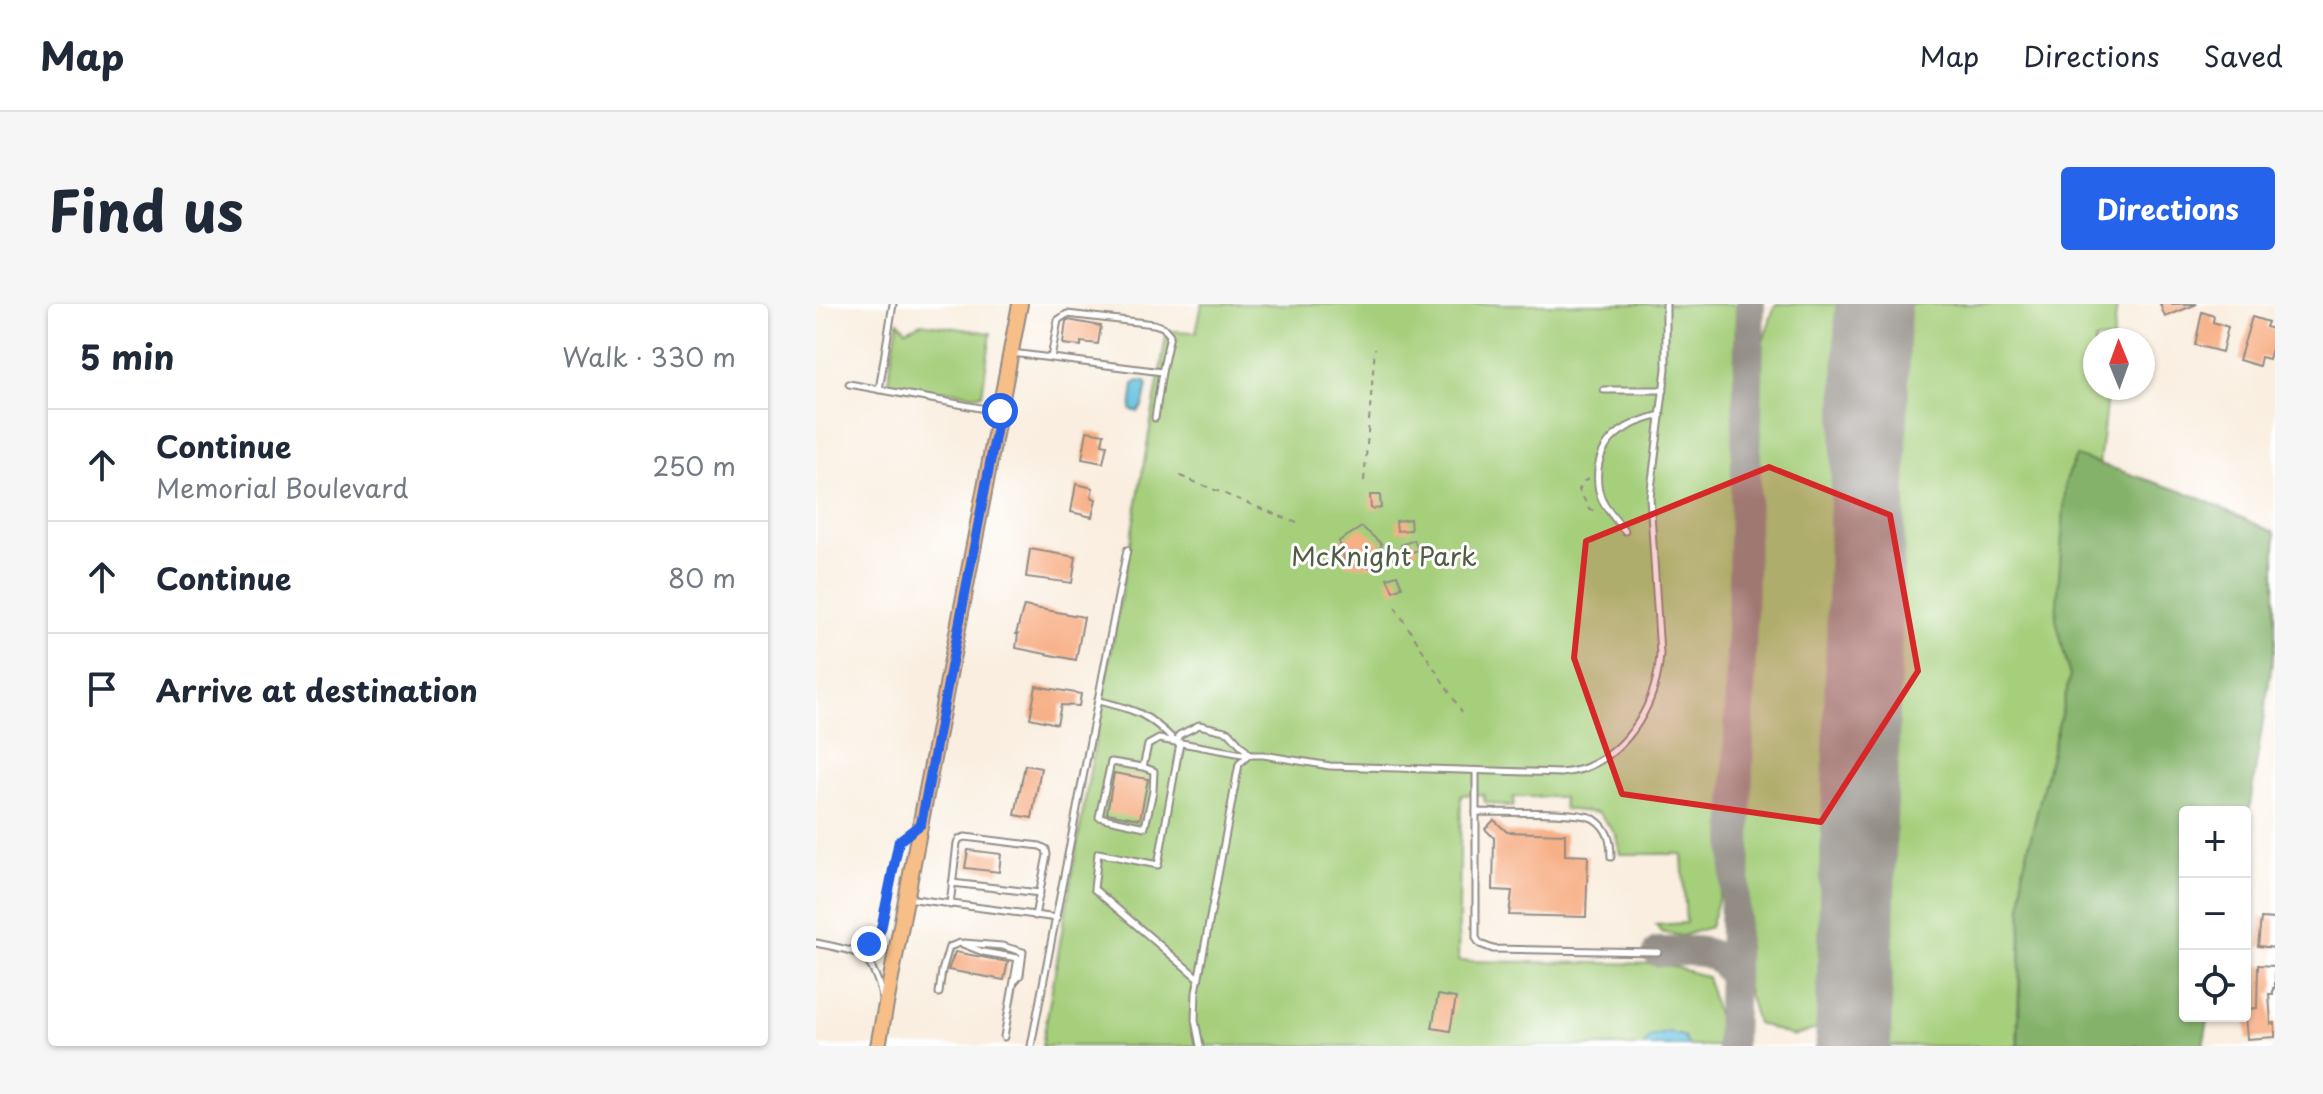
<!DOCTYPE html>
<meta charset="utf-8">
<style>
body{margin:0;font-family:"Playpen Sans",sans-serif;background:#f6f6f7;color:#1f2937}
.controls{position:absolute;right:24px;bottom:24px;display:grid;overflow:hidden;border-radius:8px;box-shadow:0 2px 6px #0004}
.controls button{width:72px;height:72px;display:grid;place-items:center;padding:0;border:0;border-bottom:2px solid #e0e1e3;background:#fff;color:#1f2937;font:40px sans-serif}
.compass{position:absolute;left:1267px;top:24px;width:72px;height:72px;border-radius:50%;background:#fff;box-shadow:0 2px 6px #0004;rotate:359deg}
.stop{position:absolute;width:24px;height:24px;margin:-18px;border:6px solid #2563eb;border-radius:50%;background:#fff}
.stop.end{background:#2563eb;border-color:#fff;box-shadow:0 2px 8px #0008}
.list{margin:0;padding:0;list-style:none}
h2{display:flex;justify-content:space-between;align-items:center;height:104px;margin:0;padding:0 32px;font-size:34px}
h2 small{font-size:26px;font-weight:400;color:#747a83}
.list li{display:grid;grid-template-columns:52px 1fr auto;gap:24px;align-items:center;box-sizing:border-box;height:112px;padding:0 32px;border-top:2px solid #e0e1e3}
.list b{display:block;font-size:30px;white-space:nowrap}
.list p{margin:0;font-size:26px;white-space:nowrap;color:#747a83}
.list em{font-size:26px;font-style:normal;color:#747a83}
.icon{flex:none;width:44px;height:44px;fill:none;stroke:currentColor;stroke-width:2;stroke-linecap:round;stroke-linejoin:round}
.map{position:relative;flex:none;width:1459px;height:742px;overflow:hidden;border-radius:8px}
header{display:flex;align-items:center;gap:48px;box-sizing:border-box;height:112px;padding:0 40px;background:#fff;border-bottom:2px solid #e0e1e3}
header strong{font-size:38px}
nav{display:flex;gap:44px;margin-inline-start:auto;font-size:28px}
.intro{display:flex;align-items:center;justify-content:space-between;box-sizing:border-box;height:192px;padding:0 48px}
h1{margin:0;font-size:56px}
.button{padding:20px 36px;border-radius:8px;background:#2563eb;color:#fff;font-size:28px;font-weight:700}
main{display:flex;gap:48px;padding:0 48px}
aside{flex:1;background:#fff;border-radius:8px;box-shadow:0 2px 6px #0004}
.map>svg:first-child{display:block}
.green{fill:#a6cf7b;stroke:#687d53;stroke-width:2}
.forest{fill:#84b26b;stroke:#586e4b;stroke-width:2}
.water{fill:#5fbfdd;stroke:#457584;stroke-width:2}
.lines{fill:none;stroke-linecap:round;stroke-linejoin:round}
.taxiway{stroke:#928c85;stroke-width:30}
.runway{stroke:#928c85;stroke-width:76}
.building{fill:#f7af85}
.lane-casing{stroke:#928c85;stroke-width:9}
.primary-casing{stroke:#928c85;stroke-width:18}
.path{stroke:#928c85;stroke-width:2;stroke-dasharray:6 6;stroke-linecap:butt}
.lane{stroke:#fff;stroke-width:5}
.primary{stroke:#f7be87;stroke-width:14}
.route{stroke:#2563eb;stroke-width:10}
.marked{fill:#d62828;fill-opacity:0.2;stroke:#d62828;stroke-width:6;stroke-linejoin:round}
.labels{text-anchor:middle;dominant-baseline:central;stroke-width:6;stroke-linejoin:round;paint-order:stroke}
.park-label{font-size:26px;fill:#505c43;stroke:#fff}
</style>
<header>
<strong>Map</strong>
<nav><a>Map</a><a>Directions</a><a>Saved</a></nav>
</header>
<div class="intro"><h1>Find us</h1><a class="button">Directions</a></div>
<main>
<aside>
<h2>5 min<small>Walk · 330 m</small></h2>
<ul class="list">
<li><svg class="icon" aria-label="ahead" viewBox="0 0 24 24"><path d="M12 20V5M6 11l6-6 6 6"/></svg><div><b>Continue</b><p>Memorial Boulevard</p></div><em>250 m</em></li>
<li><svg class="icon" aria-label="ahead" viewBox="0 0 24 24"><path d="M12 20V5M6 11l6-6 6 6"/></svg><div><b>Continue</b></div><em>80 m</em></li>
<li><svg class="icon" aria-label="arrive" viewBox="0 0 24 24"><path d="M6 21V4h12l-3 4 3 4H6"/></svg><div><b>Arrive at destination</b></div></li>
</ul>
</aside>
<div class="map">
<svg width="1459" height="742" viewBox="0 0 1459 742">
<rect width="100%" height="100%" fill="#fff"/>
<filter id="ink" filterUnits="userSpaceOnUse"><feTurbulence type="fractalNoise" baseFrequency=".0125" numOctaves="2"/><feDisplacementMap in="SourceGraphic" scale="16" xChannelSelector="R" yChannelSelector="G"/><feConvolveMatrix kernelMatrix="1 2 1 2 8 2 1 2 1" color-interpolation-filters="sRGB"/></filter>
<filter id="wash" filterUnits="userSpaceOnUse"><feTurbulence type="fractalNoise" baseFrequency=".006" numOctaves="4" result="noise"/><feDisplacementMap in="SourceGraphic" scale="32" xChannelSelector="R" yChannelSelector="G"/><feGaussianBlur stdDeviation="1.8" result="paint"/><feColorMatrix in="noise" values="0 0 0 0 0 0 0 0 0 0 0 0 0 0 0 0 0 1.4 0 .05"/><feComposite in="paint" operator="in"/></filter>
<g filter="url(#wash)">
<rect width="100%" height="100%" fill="#f9eedf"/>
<g class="green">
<path d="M386,0H926L922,67L909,573L894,623L866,632L845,628L840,621L870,619L866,550H804L800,531L783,509L748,505L747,493H698L697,503L669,498L667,490L645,491L642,657L849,660L891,673L906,729L905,742H226L351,27L380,28Z"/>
<path d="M962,0H1024L1030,2L1012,722L976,732L941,719L926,668L942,53L959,1Z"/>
<path d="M1081,0H1301L1297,36H1279V84H1292L1283,160L1260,152L1240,315L1254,373L1207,566L1201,742H1062Z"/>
<path d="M82,17L90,26L105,19L175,29L166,90C155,93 145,87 134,87C116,87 87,90 72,77Z"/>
</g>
<path class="forest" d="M1260,152L1377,191L1459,229V339L1429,534V508H1369V712H1393L1387,742H1202L1207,566L1254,373L1240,315L1250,176Z"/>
<g class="water">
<path d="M322,77L329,78L331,81L327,101L322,108L315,106L318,80Z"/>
<path d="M853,728L867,732L873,742H828L833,733Z"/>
</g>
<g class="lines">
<g class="taxiway">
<path d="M842,648C875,648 900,639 917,674"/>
<path d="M915,742L934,0"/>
<path d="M1022,742L1031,734L1037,715"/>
</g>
<path class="runway" d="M1037,742L1057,0"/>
</g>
<g id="blocks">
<g class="building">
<path d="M1344,0H1381L1349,13Z"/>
<path d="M1386,8L1398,12L1397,18L1412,23L1406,48L1379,41Z"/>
<path d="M1436,13L1452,18L1450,23L1459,26V35L1453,55L1445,53L1443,62L1423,56Z"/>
<path d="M252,16L285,22L282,40L265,38V42L247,40L250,17Z"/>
<path d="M271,127L288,130L286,140L291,141L287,159L266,155Z"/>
<path d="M260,180L277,184L275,193L280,195L276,213L255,208Z"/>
<path d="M554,191H564L565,204L555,205Z"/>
<path d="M594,215L595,226L581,227L580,217Z"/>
<path d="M546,223L566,240L555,263L530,261L523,237Z"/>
<path d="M598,236L602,246L589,251L585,241Z"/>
<path d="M214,245L260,253L256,279L210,273Z"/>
<path d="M581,271L586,283L577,287L571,274Z"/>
<path d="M208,302L268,313L260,356L200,344L202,330H200Z"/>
<path d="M220,382L265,390L263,402L245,401L241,420L214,414Z"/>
<path d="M209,461L225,464L216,514L199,511Z"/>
<path d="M298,469L332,475L324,515L291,509Z"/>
<path d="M678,516L691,528L749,530V551L772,552L770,613L693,611L696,587L677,586L678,534L669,525Z"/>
<path d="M152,546L185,550L183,568L149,564Z"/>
<path d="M1445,614L1459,615V644L1442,642Z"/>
<path d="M139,648L192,658L188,676L132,666Z"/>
<path d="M1442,661L1459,662V684H1457V690H1453L1455,720L1459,719V733L1431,735L1429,711H1433L1432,705L1441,704Z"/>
<path d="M622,691L640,694L634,727L616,724Z"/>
</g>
</g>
</g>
<g filter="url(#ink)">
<use href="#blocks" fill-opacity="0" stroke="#928c85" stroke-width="2"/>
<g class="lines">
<g class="lane-casing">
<g id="lane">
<path d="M196,49L346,68L339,114"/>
<path d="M235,54L242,16L251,10L338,20L347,23L354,31L346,68"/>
<path d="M33,80L181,107"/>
<path d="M63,86L77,0"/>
<path d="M788,86H848"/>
<path d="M809,227C801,217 792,208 786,196C782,187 781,175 782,165C786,131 815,118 845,111"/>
<path d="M283,397C321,406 332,410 360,438L363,431L383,421L413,428L433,450"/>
<path d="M364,439L342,561L282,549L278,585L382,674"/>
<path d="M327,463L295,458L283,513L329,523L337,487L338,467L327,463L332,441L343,435L432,451"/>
<path d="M660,467V634L664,640L677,645L842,648"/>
<path d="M660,508C681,509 764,506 778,515C792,524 795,537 795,553"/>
<path d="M136,579L224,589"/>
<path d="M91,594L241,614"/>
<path d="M134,601L141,539L143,535L149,533L224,542L230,545L231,551L219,612"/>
<path d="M0,639C42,648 56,647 66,693"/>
<path d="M148,639L186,642L207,648L204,671L200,676"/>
<path d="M34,646C49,643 58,638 65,625L83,537L100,524"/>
<path d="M123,689L126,667L133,643L144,639L167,648L202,654L188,733"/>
<path d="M215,742L311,246"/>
<path d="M384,742L379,716L380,688L423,460L433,451H447L514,462L745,469C752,468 762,467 769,464C815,446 841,397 844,350L834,193L850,65V0"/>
</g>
</g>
<g class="primary-casing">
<path id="primary" d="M62,742L204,0"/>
</g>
<g class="path">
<path d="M364,172L481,219"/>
<path d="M773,175L768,177L763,186L774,206H780"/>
<path d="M548,177L559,44"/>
<path d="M579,303L646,408"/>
</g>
<use href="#lane" class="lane"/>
<use href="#primary" class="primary"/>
</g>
</g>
<g class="lines" filter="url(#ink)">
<path class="route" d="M53,640L60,634L65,625L83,537L105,520L184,107"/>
</g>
<path class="marked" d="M953,163L1074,211L1102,367L1005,518L806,490L758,354L770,237Z"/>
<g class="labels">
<g class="park-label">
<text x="568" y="251">McKnight Park</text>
</g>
</g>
</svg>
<div class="controls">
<button>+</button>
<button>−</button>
<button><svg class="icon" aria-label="locate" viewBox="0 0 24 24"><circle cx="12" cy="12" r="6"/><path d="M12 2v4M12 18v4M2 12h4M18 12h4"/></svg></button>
</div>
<svg class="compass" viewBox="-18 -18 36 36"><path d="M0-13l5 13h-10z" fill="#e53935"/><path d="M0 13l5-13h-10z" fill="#747a83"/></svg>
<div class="stop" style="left:184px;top:107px"></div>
<div class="stop end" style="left:53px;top:640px"></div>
</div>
</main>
